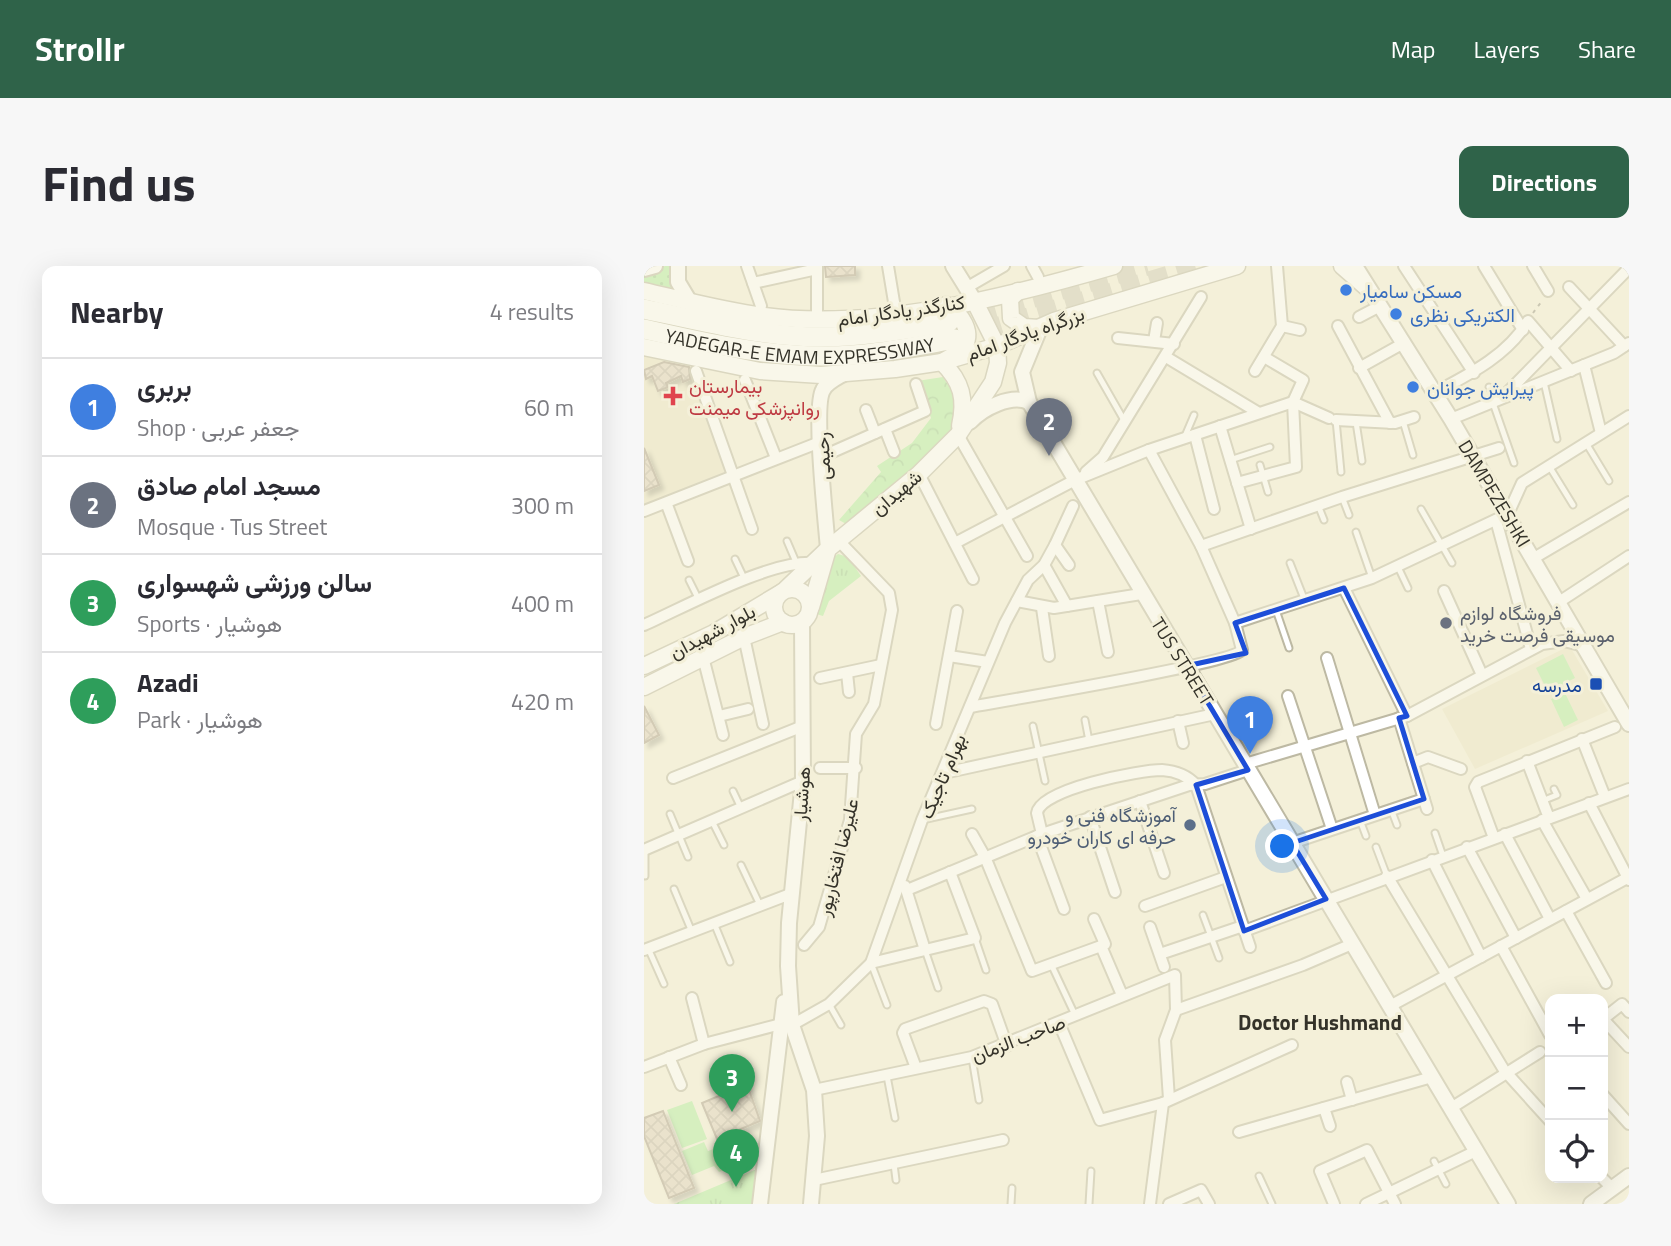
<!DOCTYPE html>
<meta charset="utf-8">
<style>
body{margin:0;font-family:"Titillium Web",Vazirmatn,sans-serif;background:#f7f7f7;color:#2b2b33}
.controls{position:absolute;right:21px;bottom:21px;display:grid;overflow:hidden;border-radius:14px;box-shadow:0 7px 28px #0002}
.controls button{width:63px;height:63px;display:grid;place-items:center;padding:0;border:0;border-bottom:2px solid #e1e1e2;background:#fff;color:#2b2b33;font:35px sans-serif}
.you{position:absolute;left:639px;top:581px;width:24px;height:24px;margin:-18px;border:5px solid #fff;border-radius:50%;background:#1a73e8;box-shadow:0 0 0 10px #1a73e833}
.badge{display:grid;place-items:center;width:46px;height:46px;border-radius:50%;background:#2f6349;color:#fff;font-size:23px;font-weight:700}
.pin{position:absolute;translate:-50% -58px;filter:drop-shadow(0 2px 4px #0008)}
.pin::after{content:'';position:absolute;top:37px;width:24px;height:21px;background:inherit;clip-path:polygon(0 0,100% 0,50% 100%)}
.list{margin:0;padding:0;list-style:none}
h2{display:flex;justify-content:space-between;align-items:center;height:91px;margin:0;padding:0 28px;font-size:30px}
h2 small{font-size:23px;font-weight:400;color:#7c7c81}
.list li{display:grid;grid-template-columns:46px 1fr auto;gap:21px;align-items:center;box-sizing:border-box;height:98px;padding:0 28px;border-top:2px solid #e1e1e2}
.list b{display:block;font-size:26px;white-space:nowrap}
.list p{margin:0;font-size:23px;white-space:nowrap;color:#7c7c81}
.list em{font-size:23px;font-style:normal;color:#7c7c81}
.icon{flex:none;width:38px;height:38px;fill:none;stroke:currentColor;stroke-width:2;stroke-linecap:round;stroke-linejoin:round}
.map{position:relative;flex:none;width:985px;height:938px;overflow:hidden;border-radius:14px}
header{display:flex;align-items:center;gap:42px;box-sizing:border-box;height:98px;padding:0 35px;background:#2f6349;color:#fff}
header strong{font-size:33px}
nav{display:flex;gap:38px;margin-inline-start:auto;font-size:24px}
.intro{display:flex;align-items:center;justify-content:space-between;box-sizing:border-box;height:168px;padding:0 42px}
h1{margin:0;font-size:49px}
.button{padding:18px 32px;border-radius:14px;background:#2f6349;color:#fff;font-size:24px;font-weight:700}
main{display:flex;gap:42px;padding:0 42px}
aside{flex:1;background:#fff;border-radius:14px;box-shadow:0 7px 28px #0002}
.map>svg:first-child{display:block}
.built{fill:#ebe5c6}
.grass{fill:url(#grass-tufts)}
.forest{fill:url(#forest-crowns)}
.garden{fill:url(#garden-dots)}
.pitch{fill:#b1eda1}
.building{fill:url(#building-cross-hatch);stroke:#aa9d8a;stroke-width:2;filter:url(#shadow)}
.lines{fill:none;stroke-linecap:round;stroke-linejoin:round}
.highway-tunnel{stroke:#cecab6;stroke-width:19;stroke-dasharray:19 10;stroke-linecap:butt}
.lane-casing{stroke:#bdb9a3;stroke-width:9}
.street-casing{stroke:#bdb9a3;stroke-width:14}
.secondary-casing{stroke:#bdb9a3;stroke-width:18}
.primary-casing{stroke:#bdb9a3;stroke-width:19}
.highway-casing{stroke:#bdb9a3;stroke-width:23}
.path{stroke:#9a9686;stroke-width:2;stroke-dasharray:3.5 5;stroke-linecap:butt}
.lane{stroke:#fff;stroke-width:5}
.street{stroke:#fff;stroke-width:10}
.secondary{stroke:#fff;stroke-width:14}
.primary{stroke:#fff;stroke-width:16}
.highway{stroke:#fff;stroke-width:19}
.marked{fill:none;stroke:#1d4ed8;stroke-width:5;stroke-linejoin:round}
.shop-dot{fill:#3f7fe0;stroke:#f4f0d9;stroke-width:2.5}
.health-dot{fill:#e0444e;stroke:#f4f0d9;stroke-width:2.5}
.worship-dot{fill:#6b7280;stroke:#f4f0d9;stroke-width:2.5}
.transit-dot{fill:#1a4fb4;stroke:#f4f0d9;stroke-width:2.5}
.service-dot{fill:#5c6f8a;stroke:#f4f0d9;stroke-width:2.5}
.labels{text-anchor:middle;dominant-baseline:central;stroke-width:6;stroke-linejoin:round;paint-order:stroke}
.shop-label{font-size:19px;fill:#366cbe;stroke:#f4f0d9;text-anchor:start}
.street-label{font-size:19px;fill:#343229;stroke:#f4f0d9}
.health-label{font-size:19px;fill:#be3a42;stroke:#f4f0d9;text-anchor:start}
.worship-label{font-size:19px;fill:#5b616d;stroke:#f4f0d9;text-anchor:start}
.transit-label{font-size:19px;fill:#164399;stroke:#f4f0d9;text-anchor:end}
.service-label{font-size:19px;fill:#4e5e75;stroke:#f4f0d9;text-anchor:end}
.neighbourhood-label{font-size:21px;font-weight:bold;fill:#343229;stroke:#f4f0d9}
</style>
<header>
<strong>Strollr</strong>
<nav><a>Map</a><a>Layers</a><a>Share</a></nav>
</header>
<div class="intro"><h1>Find us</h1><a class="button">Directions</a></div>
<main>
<aside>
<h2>Nearby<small>4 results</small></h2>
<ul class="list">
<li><span class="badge" style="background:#3f7fe0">1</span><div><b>بربری</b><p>Shop · جعفر عربی</p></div><em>60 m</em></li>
<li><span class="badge" style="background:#6b7280">2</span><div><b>مسجد امام صادق</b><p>Mosque · Tus Street</p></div><em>300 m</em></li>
<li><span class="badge" style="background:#2e9e5b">3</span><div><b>سالن ورزشی شهسواری</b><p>Sports · هوشیار</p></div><em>400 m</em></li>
<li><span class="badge" style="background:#2e9e5b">4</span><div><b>Azadi</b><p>Park · هوشیار</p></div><em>420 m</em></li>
</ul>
</aside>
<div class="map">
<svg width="985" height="938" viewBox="0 0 985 938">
<defs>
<pattern id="grass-tufts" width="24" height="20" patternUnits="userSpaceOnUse" patternTransform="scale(1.75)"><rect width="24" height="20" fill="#b1eda1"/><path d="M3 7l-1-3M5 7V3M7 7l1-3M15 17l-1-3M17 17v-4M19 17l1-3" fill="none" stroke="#99cc8b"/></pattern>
<pattern id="forest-crowns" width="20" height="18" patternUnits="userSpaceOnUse" patternTransform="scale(1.75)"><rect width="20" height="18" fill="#b1eda1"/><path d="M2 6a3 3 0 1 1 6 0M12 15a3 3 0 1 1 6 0" fill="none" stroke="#99cc8b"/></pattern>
<pattern id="garden-dots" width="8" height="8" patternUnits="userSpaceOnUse" patternTransform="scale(1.75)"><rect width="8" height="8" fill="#b1eda1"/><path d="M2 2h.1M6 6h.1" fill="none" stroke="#99cc8b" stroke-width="1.8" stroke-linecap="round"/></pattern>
<pattern id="building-cross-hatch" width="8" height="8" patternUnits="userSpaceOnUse" patternTransform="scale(1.75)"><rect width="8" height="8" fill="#ded1bd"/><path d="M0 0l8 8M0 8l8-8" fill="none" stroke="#bfb4a2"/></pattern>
<filter id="shadow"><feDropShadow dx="4.5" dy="4.5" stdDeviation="2" flood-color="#0004"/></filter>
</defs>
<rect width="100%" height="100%" fill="#f4f0d9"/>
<g class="built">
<path d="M0,88L47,96L84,206L27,230L0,238Z"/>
<path d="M921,382L928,384L964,445L831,503L798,443Z"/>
</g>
<g class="grass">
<path d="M194,288L204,291L217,310L185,335L179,350L169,347L183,297Z"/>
<path d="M113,903L110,938H30Z"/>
</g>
<path class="forest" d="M299,111L312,131L313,160L278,202L204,259L195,254L237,206L233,200L268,177L287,152L273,115Z"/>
<path class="garden" d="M21,0H31V27L0,19V9Z"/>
<g class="pitch">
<path d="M919,388L931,412L904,426L892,402Z"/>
<path d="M921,427L934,454L920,461L907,433Z"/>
<path d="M48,835L63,873L38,882L23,844Z"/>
<path d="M101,872V897L75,906L70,900L48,909L38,885L60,876L64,885Z"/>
</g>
<g class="building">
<path d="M181,0H211V9L182,11Z"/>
<path d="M20,96L45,101L46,113L39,116L37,110L22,117L24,121L14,125L8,110L2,113L0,104Z"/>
<path d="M0,182L15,219L0,225Z"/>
<path d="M0,440L15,469L0,477Z"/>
<path d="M103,818L116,855L73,873L58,837Z"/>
<path d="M19,845L50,922L25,932L0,870V852Z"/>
</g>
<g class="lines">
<g class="highway-tunnel">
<path d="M305,56L503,0"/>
<path d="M311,73L555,0"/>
</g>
<g class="lane-casing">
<g id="lane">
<path d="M453,107L481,156"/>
<path d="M900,116L913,173"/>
<path d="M845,121L853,135"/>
<path d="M849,137L870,197"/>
<path d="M692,154L697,206"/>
<path d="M759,155L769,189"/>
<path d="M712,156L718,195"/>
<path d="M541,170L550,149"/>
<path d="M942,177L965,215"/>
<path d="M586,194L626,181"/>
<path d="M616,199L624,226"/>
<path d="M905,200L929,239"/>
<path d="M698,231L705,249"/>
<path d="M674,239L680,254"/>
<path d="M777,243L808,297"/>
<path d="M712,266L728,312"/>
<path d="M143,275L152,296"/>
<path d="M91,293L100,312"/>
<path d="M646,297L661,335"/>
<path d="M754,301L764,322"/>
<path d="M45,314L54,332"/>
<path d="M632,344L645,382"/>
<path d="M441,454L445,475"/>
<path d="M389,460L401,515"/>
<path d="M89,525L97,542"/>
<path d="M898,535L913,529L910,523"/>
<path d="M747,543L753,559"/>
<path d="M26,548L44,591"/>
<path d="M278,554L328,543"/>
<path d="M716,554L722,570"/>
<path d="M68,555L80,579"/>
<path d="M791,567L799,590"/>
<path d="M732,581L743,610"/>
<path d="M1,584V610"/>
<path d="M97,599L116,639"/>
<path d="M30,623L48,666"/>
<path d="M559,649L575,692"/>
<path d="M70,657L86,696"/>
<path d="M331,672L342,704"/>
<path d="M4,682L20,718"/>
<path d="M281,684L294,722"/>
<path d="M227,697L243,739"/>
<path d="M407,698L431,749"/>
<path d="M185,738L197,759"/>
<path d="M328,792L335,834"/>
<path d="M243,810L251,852"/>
<path d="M790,895L802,918"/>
<path d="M250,898L252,914"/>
<path d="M615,910L628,938"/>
<path d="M367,938L368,922"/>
<path d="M445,938L447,905"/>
</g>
</g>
<g class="street-casing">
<g id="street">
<path d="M103,0L117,40"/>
<path d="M173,0V54"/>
<path d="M244,0L252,48"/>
<path d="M388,0L394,11"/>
<path d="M760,0L830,107"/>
<path d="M840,0L879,64"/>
<path d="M889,0L904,25"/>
<path d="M109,17L173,3"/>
<path d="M925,21L980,80"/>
<path d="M322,22L360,0"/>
<path d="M715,51L734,41"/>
<path d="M638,60L656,64"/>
<path d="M694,60L746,157"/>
<path d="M474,72L530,78"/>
<path d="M510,75L513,57"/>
<path d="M522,91L615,147"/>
<path d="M940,99L957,167"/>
<path d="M715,102L758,78"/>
<path d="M52,105L108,263"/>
<path d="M611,105L638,60L633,0"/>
<path d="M101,114L132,192"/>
<path d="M790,127C824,109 863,90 884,55L927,105"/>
<path d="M860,130L985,2"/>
<path d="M649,136L685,152"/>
<path d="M222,144L231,167"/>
<path d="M807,153L970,87L985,77"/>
<path d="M692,154L751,157L770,151"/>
<path d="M576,160L607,263"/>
<path d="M241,163L250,186"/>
<path d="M314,169L383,290"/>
<path d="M551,169L570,243"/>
<path d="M177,191L281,145L272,118"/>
<path d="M442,206L459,191L557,31"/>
<path d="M275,208L329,313"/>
<path d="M593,217L652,201L649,136L659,114L620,91"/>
<path d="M23,239L44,295"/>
<path d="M0,245L176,176"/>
<path d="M852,254L887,383"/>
<path d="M311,277L431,214L505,184L649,136"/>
<path d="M411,279L425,299"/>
<path d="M557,280L698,231L855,182"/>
<path d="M890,292L985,236"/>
<path d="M400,299L423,340"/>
<path d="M700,322L763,450"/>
<path d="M800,325L838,409"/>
<path d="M373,335L410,342L497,328"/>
<path d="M454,335L464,386"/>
<path d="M915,336L985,290"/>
<path d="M398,342L405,390"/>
<path d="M591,357L728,312L864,248L878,217L985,150"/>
<path d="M0,359C43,340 126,294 170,297"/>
<path d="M100,371L119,458"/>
<path d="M305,390L344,396"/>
<path d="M59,391L79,469"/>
<path d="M683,392L731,549"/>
<path d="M203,407L205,426"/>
<path d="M176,412L237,399"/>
<path d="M644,430L688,563"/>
<path d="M326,441C359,435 588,397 598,384L591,357L557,280L505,184"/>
<path d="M75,450L104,443"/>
<path d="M755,452L783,543"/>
<path d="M534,455L539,477"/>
<path d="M292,458L313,345"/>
<path d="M938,473L961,531"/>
<path d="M883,495L905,552"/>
<path d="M769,497L784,491L817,503"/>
<path d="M601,498L763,450L898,378L920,375L940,380"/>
<path d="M176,502H212"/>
<path d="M300,507L571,448"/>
<path d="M29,512L159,460"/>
<path d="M496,535L520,607"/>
<path d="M945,537L985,614"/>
<path d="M446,551L471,626"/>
<path d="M898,554L943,633"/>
<path d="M328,568L341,591L388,705L457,680"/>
<path d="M398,568L393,547C396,523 496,504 518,504C532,505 543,509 552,519L606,681"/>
<path d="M861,568L906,653"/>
<path d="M393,570L420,643"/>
<path d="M850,572L831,521L834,516L971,461"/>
<path d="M648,577L780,533"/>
<path d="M823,581L872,672"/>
<path d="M0,584L159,515"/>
<path d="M788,594L837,691"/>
<path d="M743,610L860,804L906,855"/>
<path d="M261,620L281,684"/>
<path d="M263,624L398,568L545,519L561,518L604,504"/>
<path d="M501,640L582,611"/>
<path d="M922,645L962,717"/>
<path d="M450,653L461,678L457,680"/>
<path d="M506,661L520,701"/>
<path d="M600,665L985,523"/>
<path d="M160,679L175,661L206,554L212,468L230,438L248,344L245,327L194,274"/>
<path d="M457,680L478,729"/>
<path d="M857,680L906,769"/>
<path d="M0,684L149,627"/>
<path d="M516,688L599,660"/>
<path d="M227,697L331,672L306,606"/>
<path d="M48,732L60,778"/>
<path d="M746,740L985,611"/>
<path d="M532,744L659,699L708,678"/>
<path d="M985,746L978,738L959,753L985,781"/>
<path d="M415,757L456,854L519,837L648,779"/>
<path d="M148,759L185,738L227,697L278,554L361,357L384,314L400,299L411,279L429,240"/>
<path d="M25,791L37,819"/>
<path d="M0,801L60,778L137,758"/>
<path d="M272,802L259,767L261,763L340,735L348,738L363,780"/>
<path d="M703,816L708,834"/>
<path d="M170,824L328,791L531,709L532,744L521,774L525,833"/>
<path d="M959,829L985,858"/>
<path d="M680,842L686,860"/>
<path d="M807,842L896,786"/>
<path d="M595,866L788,811"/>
<path d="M958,912L968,922"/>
<path d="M170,914L359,874"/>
<path d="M506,938L519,837"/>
<path d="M525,938L557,924L565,938"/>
<path d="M690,938L676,905L723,884L751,938"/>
<path d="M722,938L832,885"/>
</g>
</g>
<g class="secondary-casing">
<g id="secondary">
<path d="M34,0V16L46,36"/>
<path d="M309,0L330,34"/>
<path d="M711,0L807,153L985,458"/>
<path d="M0,3L11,0"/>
<path d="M396,62L378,106L385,136L864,938"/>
<path d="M326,156C339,142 367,128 385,136"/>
<path d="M184,283C182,257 169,141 179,124C183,116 193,112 201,107"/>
<path d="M158,356L159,515L145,657L144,700L148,759L170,824L173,870L167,938"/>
<path d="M116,938L140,736"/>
<path d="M947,938L985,910"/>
</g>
</g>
<g class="primary-casing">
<g id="primary">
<path d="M698,0L722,21"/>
<path d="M0,25C39,34 80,45 120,50C231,65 363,31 470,0"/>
<path d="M374,25L366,33L367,52L380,61L395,62"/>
<path d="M302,39C317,47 331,67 318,83C314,88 304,92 298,96C318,116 322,133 316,160"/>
<path d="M0,81L116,105L177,109L251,103L298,96L353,80L410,55L593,0"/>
<circle cx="148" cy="341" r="18"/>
<path d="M142,323L184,283L275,208L314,169L349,116L354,97L353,80L330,34"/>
<path d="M167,341L183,286"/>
<path d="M0,400L70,367L135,328"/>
<path d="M0,421L100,371L139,356"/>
</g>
</g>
<g class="highway-casing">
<g id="highway">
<path d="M0,43C57,55 118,71 176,71C220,71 262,63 305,56"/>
<path id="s1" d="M0,63C57,76 118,90 177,90C222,91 267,81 311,73"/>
</g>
</g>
<path class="path" d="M889,47L898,35"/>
<use href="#lane" class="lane"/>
<use href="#street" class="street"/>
<use href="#secondary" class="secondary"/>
<use href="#primary" class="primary"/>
<use href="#highway" class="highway"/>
</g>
<path d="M0 0H985V938H0ZM700,322L763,450L755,452L780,533L648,577L682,633L600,665L552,519L604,504L542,400L602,387L591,357Z" fill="#f4f0d9" fill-opacity=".55" fill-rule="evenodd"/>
<path class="marked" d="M700,322L763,450L755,452L780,533L648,577L682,633L600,665L552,519L604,504L542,400L602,387L591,357Z"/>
<g class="shop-dot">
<circle cx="702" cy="24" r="7"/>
<circle cx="752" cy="48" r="7"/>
<circle cx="769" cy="121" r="7"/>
</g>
<path class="health-dot" d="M25.5 119.5h7v7h7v7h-7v7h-7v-7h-7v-7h7z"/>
<circle class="worship-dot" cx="802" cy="357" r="7"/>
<rect class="transit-dot" x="945" y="411" width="14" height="14" rx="3.5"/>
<circle class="service-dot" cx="546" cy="559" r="7"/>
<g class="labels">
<g class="shop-label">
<text x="716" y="24">مسکن سامیار</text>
<text x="766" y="48">الکتریکی نظری</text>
<text x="783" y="121">پیرایش جوانان</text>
</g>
<g class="street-label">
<text transform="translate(257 44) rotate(-8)">کنارگذر یادگار امام</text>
<text transform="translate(381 67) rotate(-20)">بزرگراه یادگار امام</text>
<text stroke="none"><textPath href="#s1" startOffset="158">YADEGAR-E EMAM EXPRESSWAY</textPath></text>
<text transform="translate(178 190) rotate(-92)">رحیمی</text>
<text transform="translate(252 226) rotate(-40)">شهیدان</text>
<text transform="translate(851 227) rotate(59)">DAMPEZESHKI</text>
<text transform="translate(68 365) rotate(-28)">بلوار شهیدان</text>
<text transform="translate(539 395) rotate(58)">TUS STREET</text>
<text transform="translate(298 510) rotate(-67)">بهرام تاجیک</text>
<text transform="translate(157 528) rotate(-86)">هوشیار</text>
<text transform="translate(193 591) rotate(-76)">علیرضا افتخارپور</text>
<text transform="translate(374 772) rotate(-21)">صاحب الزمان</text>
</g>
<g class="health-label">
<text x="45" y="119">بیمارستان<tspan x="45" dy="22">روانپزشکی میمنت</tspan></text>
</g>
<g class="worship-label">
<text x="816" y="346">فروشگاه لوازم<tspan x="816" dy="22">موسیقی فرصت خرید</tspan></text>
</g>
<g class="transit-label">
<text x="938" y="418">مدرسه</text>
</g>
<g class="service-label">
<text x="532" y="548">آموزشگاه فنی و<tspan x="532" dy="22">حرفه ای کاران خودرو</tspan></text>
</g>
<g class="neighbourhood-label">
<text x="676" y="756">Doctor Hushmand</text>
</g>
</g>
</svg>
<div class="controls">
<button>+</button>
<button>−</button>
<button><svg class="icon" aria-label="locate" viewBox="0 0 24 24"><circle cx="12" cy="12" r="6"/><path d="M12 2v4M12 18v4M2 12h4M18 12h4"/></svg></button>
</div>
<div class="you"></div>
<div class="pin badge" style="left:606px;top:488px;background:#3f7fe0">1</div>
<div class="pin badge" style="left:405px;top:190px;background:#6b7280">2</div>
<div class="pin badge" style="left:88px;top:846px;background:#2e9e5b">3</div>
<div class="pin badge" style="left:92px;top:921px;background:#2e9e5b">4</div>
</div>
</main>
